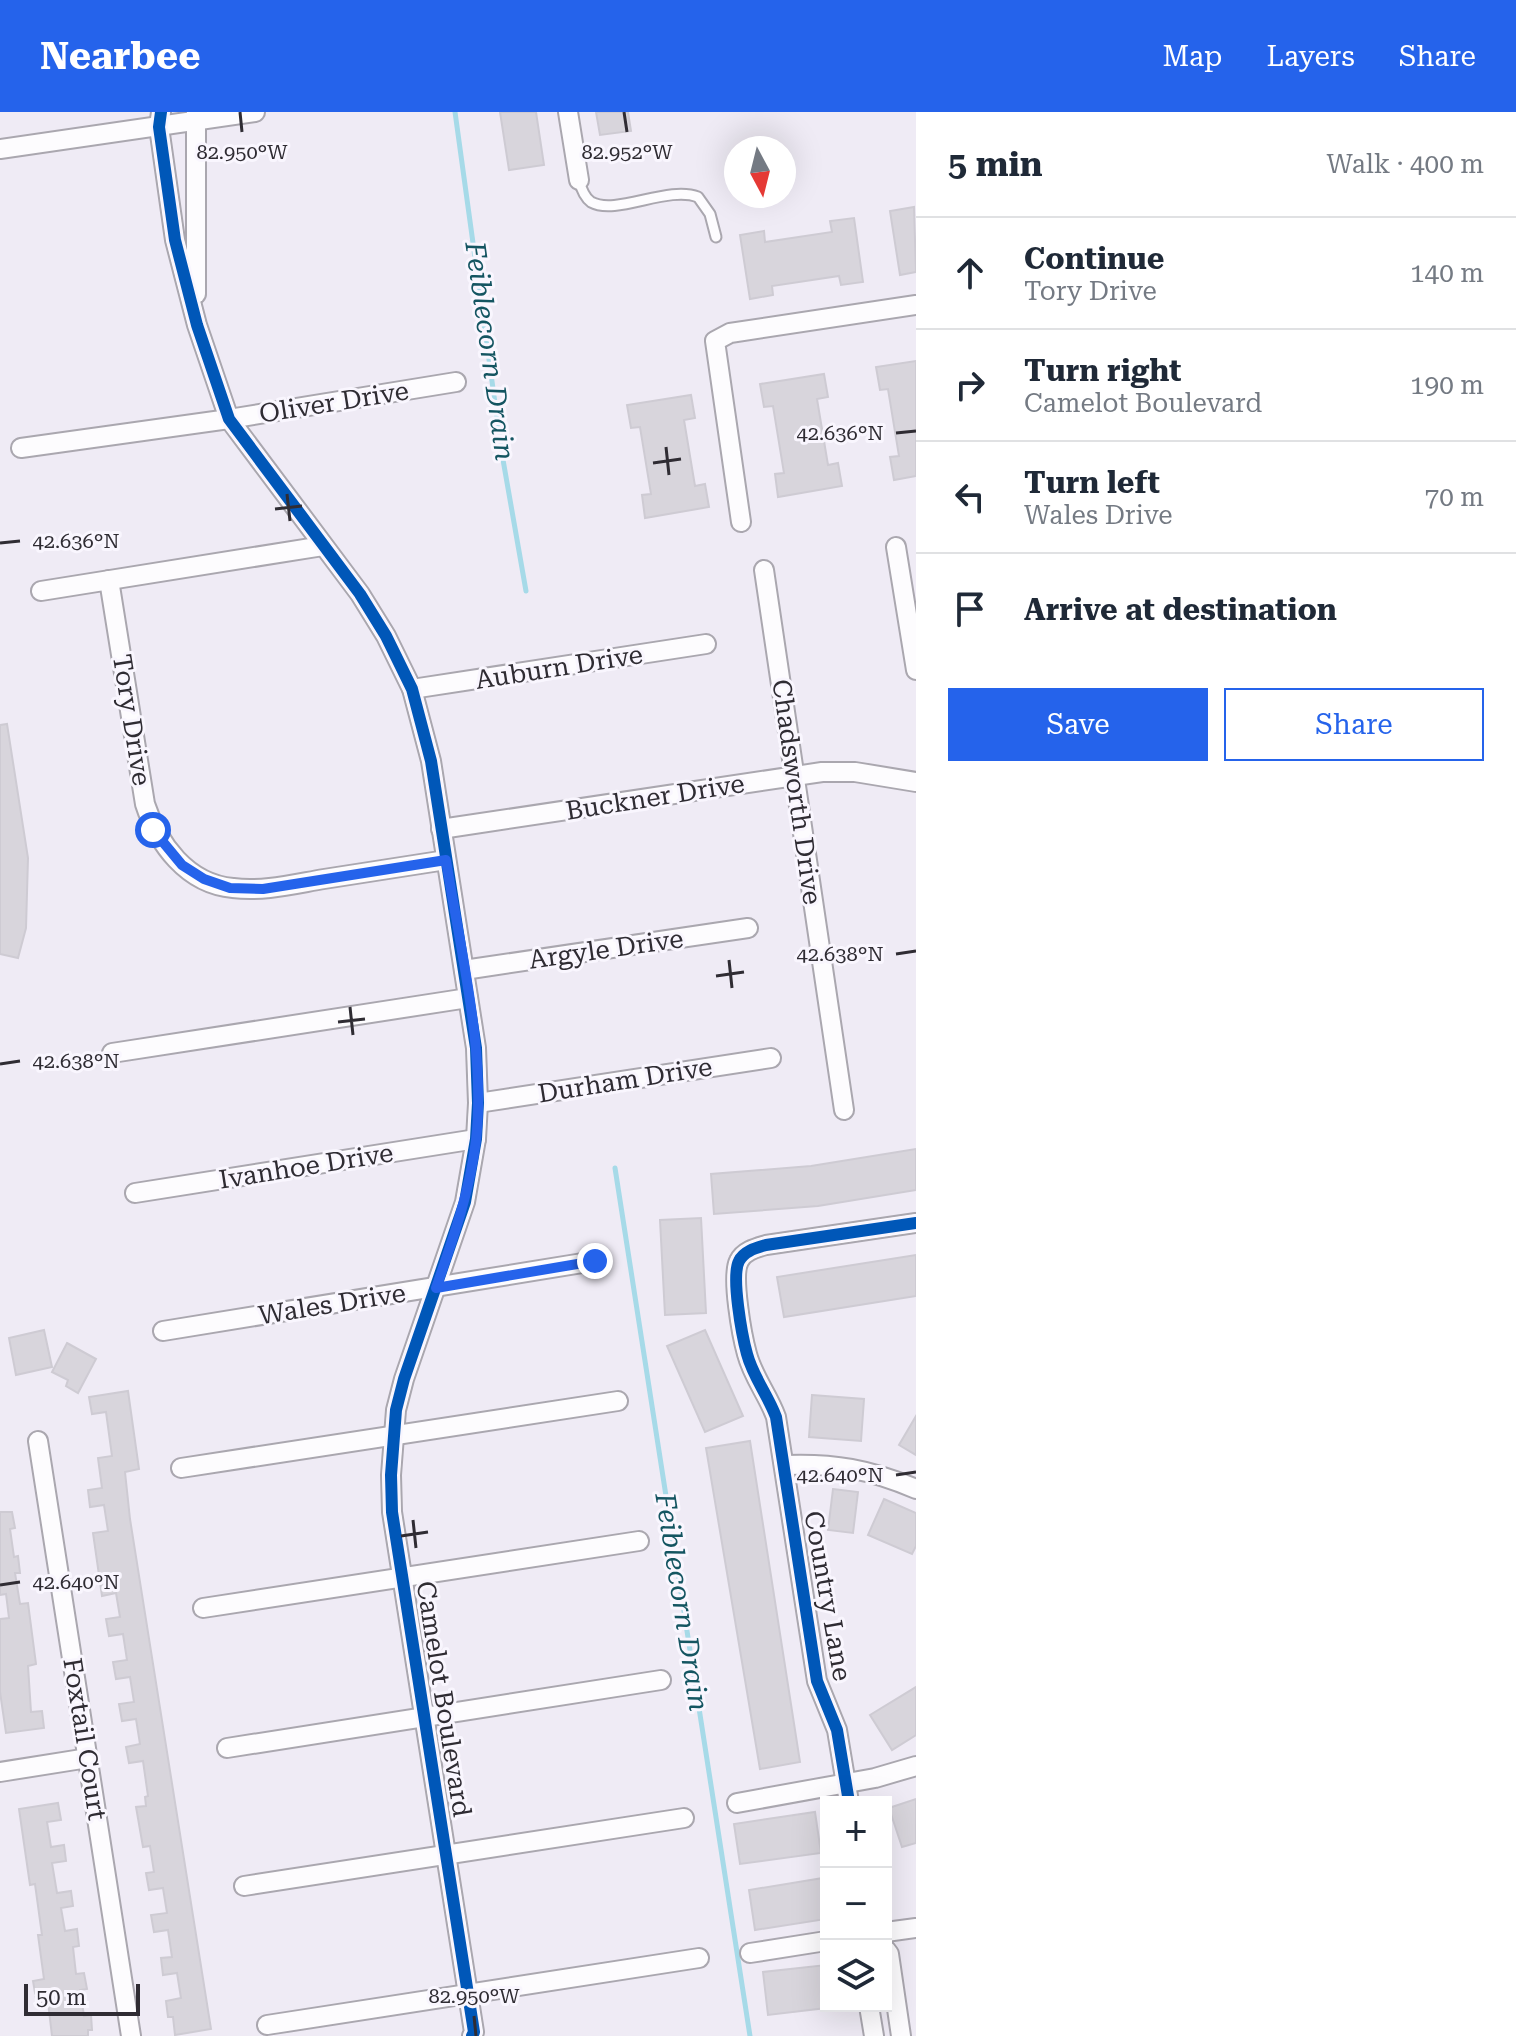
<!DOCTYPE html>
<meta charset="utf-8">
<style>
body{margin:0;font-family:"Roboto Serif",serif;background:#f2f2f3;color:#1f2937}
.controls{position:absolute;right:24px;bottom:24px;display:grid;overflow:hidden;border-radius:0px;box-shadow:0 8px 32px #0002}
.controls button{width:72px;height:72px;display:grid;place-items:center;padding:0;border:0;border-bottom:2px solid #e0e1e3;background:#fff;color:#1f2937;font:40px sans-serif}
.compass{position:absolute;left:724px;top:24px;width:72px;height:72px;border-radius:50%;background:#fff;box-shadow:0 8px 32px #0002;rotate:173deg}
.scale{position:absolute;left:24px;bottom:20px;width:116px;box-sizing:border-box;padding-left:8px;border:4px solid #2f2c33;border-top:0;font-size:22px;line-height:28px;white-space:nowrap;color:#2f2c33;-webkit-text-stroke:6px #f9f6fe;paint-order:stroke}
.stop{position:absolute;width:24px;height:24px;margin:-18px;border:6px solid #2563eb;border-radius:50%;background:#fff}
.stop.end{background:#2563eb;border-color:#fff;box-shadow:0 2px 8px #0008}
.list{margin:0;padding:0;list-style:none}
h2{display:flex;justify-content:space-between;align-items:center;height:104px;margin:0;padding:0 32px;font-size:34px}
h2 small{font-size:26px;font-weight:400;color:#747a83}
.list li{display:grid;grid-template-columns:52px 1fr auto;gap:24px;align-items:center;box-sizing:border-box;height:112px;padding:0 32px;border-top:2px solid #e0e1e3}
.list b{display:block;font-size:30px;white-space:nowrap}
.list p{margin:0;font-size:26px;white-space:nowrap;color:#747a83}
.list em{font-size:26px;font-style:normal;color:#747a83}
.actions{display:flex;gap:16px;padding:24px 32px}
.actions a{flex:1;padding:18px 0;border:2px solid #2563eb;border-radius:0px;text-align:center;font-size:28px;color:#2563eb}
.actions .main{background:#2563eb;color:#fff}
.icon{flex:none;width:44px;height:44px;fill:none;stroke:currentColor;stroke-width:2;stroke-linecap:round;stroke-linejoin:round}
.map{position:relative;flex:none;width:916px;height:1924px;overflow:hidden}
header{display:flex;align-items:center;gap:48px;box-sizing:border-box;height:112px;padding:0 40px;background:#2563eb;color:#fff}
header strong{font-size:38px}
nav{display:flex;gap:44px;margin-inline-start:auto;font-size:28px}
main{display:flex}
aside{flex:1;background:#fff}
.map>svg:first-child{display:block}
.lines{fill:none;stroke-linecap:round;stroke-linejoin:round}
.stream{stroke:#a6dae8;stroke-width:5}
.building{fill:#d8d5dc;stroke:#cecbd3;stroke-width:2}
.service-casing{stroke:#aaa7af;stroke-width:13}
.minor-casing{stroke:#aaa7af;stroke-width:22}
.service{stroke:#fdfcfe;stroke-width:9}
.minor{stroke:#fdfcfe;stroke-width:18}
.cycleway-casing{stroke:#f9f6fe;stroke-width:17}
.cycleway{stroke:#0057b8;stroke-width:12}
.route{stroke:#2563eb;stroke-width:10}
.ticks{fill:none;stroke:#2f2c33;stroke-width:3}
.labels{text-anchor:middle;dominant-baseline:central;stroke-width:6;stroke-linejoin:round;paint-order:stroke}
.street-label{font-size:26px;fill:#2f2c33;stroke:#f9f6fe}
.water-label{font-size:28px;font-style:italic;fill:#145561;stroke:#f9f6fe}
.ticks-label{font-size:20px;text-anchor:middle;fill:#2f2c33;stroke:#f9f6fe;stroke-width:6;stroke-linejoin:round;paint-order:stroke}
</style>
<header>
<strong>Nearbee</strong>
<nav><a>Map</a><a>Layers</a><a>Share</a></nav>
</header>
<main>
<div class="map">
<svg width="916" height="1924" viewBox="0 0 916 1924">
<rect width="100%" height="100%" fill="#efebf5"/>
<g class="lines">
<g class="stream">
<path d="M455,0L502,342L526,479"/>
<path d="M615,1056L750,1924"/>
</g>
</g>
<g class="building">
<path d="M500,0H536L544,53L509,58Z"/>
<path d="M596,0H628L631,19L600,23Z"/>
<path d="M914,95L916,160L900,163L890,99Z"/>
<path d="M854,106L863,170L841,173L839,164L772,174L773,183L750,187L740,123L764,119L765,130L832,120L830,109Z"/>
<path d="M916,249V364L894,368L890,345L899,344L888,277L880,278L876,255Z"/>
<path d="M824,262L828,285L817,287L828,353L838,351L842,374L778,385L775,362L784,361L773,294L764,295L760,272Z"/>
<path d="M691,283L695,306L684,308L695,374L705,372L709,395L645,406L642,383L651,382L640,315L631,316L627,293Z"/>
<path d="M7,612L28,746L26,816L18,846L0,842V613Z"/>
<path d="M916,1037V1078L818,1094L714,1102L711,1062L811,1054Z"/>
<path d="M701,1106L706,1201L665,1203L660,1108Z"/>
<path d="M916,1143V1184L784,1205L777,1165Z"/>
<path d="M44,1218L52,1255L16,1263L9,1226Z"/>
<path d="M705,1218L743,1304L705,1320L667,1234Z"/>
<path d="M67,1231L96,1247L78,1281L66,1274L68,1268L52,1260Z"/>
<path d="M128,1279L139,1357L125,1360L130,1407L211,1917L175,1923L173,1905H168L166,1889L181,1886L177,1861L163,1863L161,1846L172,1845L168,1818L154,1820L151,1803L167,1801L163,1776L149,1778L146,1761L154,1760L150,1734L143,1735L136,1695L146,1694L145,1685L148,1684L143,1649L129,1651L126,1635L140,1632L136,1607L122,1609L119,1592L134,1590L130,1565L116,1567L113,1550L127,1548L123,1522L109,1524L106,1507L120,1505L116,1481L102,1484L93,1421L108,1419L104,1393L90,1395L88,1378L102,1376L98,1346L112,1344L106,1300L92,1302L89,1285Z"/>
<path d="M812,1283L864,1287L861,1329L809,1325Z"/>
<path d="M916,1304V1343L899,1333Z"/>
<path d="M750,1329L800,1650L760,1657L706,1336Z"/>
<path d="M833,1377L858,1380L853,1421L828,1418Z"/>
<path d="M884,1387L916,1401V1434L912,1442L868,1423Z"/>
<path d="M0,1400H12L15,1416L10,1417L14,1445L18,1444L20,1461H15L20,1492L28,1491L36,1552L28,1554L31,1600L42,1599L44,1616L6,1621L0,1580V1507L9,1506L6,1482L0,1483Z"/>
<path d="M916,1575V1623L892,1638L870,1603Z"/>
<path d="M916,1687V1731L902,1735L889,1696Z"/>
<path d="M58,1691L61,1708L47,1710L51,1735L64,1733L66,1749L52,1751L57,1781L71,1779L73,1794L61,1796L65,1819L77,1817L79,1834L73,1835L76,1862L84,1861L87,1877L80,1878L84,1904L91,1903L92,1918H88V1924H52L48,1890L37,1892L33,1869L44,1867L38,1823H42L35,1772L30,1773L19,1697Z"/>
<path d="M815,1700L821,1741L740,1752L734,1712Z"/>
<path d="M823,1766L826,1807L755,1818L749,1778Z"/>
<path d="M826,1853V1896L768,1903L763,1860Z"/>
</g>
<g class="lines">
<g class="service-casing">
<path id="service" d="M579,68C581,76 584,85 591,90C616,104 668,73 698,85L710,102L716,125"/>
</g>
<g class="minor-casing">
<g id="minor">
<path d="M161,0L159,15L175,128L197,213L229,307L360,482L386,524L412,577L431,649L476,936L478,991L476,1027L465,1090L404,1267L396,1298L391,1363L392,1400L474,1920L472,1924"/>
<path d="M196,0V182"/>
<path d="M568,0L579,68"/>
<path d="M0,37L255,0"/>
<path d="M21,336L229,307L456,270"/>
<path d="M741,410L715,229L730,221L916,193"/>
<path d="M896,435L916,558"/>
<path d="M764,458L844,998"/>
<path d="M109,468L145,692C158,732 187,772 233,776C263,780 294,772 324,767C365,761 405,754 446,748"/>
<path d="M41,479L323,434"/>
<path d="M412,577L706,532"/>
<path d="M441,717L822,660H855L916,670"/>
<path d="M464,858L748,816"/>
<path d="M112,941L468,886"/>
<path d="M478,991L771,946"/>
<path d="M135,1081L476,1027"/>
<path d="M163,1219L595,1149"/>
<path d="M38,1329L131,1924"/>
<path d="M784,1353C834,1351 869,1357 916,1377"/>
<path d="M181,1356L618,1289"/>
<path d="M203,1496L639,1429"/>
<path d="M227,1636L661,1568"/>
<path d="M0,1660L88,1646"/>
<path d="M849,1690L837,1618L817,1569L776,1305C768,1283 753,1265 747,1242C742,1224 731,1164 739,1149C744,1139 756,1136 766,1133L916,1111"/>
<path d="M737,1691L875,1666L916,1654"/>
<path d="M244,1774L684,1706"/>
<path d="M886,1820L916,1816"/>
<path d="M886,1838L889,1842L901,1924"/>
<path d="M750,1841L826,1829"/>
<path d="M869,1894L874,1924"/>
<path d="M267,1913L699,1846"/>
</g>
</g>
<use href="#service" class="service"/>
<use href="#minor" class="minor"/>
<g class="cycleway-casing">
<g id="cycleway">
<path d="M161,0L159,15L175,128L197,213L229,307L360,482L386,524L412,577L431,649L476,936L478,991L476,1027L465,1090L404,1267L396,1298L391,1363L392,1400L474,1920L472,1924"/>
<path d="M849,1690L837,1618L817,1569L776,1305C768,1283 753,1265 747,1242C742,1224 731,1164 739,1149C744,1139 756,1136 766,1133L916,1111"/>
</g>
</g>
<use href="#cycleway" class="cycleway"/>
</g>
<g class="lines">
<path class="route" d="M153,718L182,753L204,767L230,776L263,777L446,748C460,836 486,940 476,1028C470,1079 453,1127 436,1176L595,1149"/>
</g>
<path class="ticks" d="M240,0L242,20M624,0L627,20M896,321L916,319M666,335L669,363M653,351L681,347M287,382L290,409M275,397L302,394M0,431L20,429M896,842L916,839M729,848L732,876M716,864L744,860M350,895L353,923M338,910L365,907M0,952L20,949M896,1363L916,1360M413,1408L416,1436M401,1424L428,1420M0,1473L20,1470M474,1904L476,1924"/>
<g class="labels">
<g class="street-label">
<text transform="translate(334 290) rotate(-9)">Oliver Drive</text>
<text transform="translate(559 555) rotate(-9)">Auburn Drive</text>
<text transform="translate(132 608) rotate(81)">Tory Drive</text>
<text transform="translate(797 680) rotate(82)">Chadsworth Drive</text>
<text transform="translate(655 685) rotate(-9)">Buckner Drive</text>
<text transform="translate(606 837) rotate(-8)">Argyle Drive</text>
<text transform="translate(625 968) rotate(-9)">Durham Drive</text>
<text transform="translate(306 1054) rotate(-9)">Ivanhoe Drive</text>
<text transform="translate(332 1192) rotate(-9)">Wales Drive</text>
<text transform="translate(828 1484) rotate(80)">Country Lane</text>
<text transform="translate(444 1587) rotate(81)">Camelot Boulevard</text>
<text transform="translate(85 1627) rotate(81)">Foxtail Court</text>
</g>
<g class="water-label">
<text transform="translate(490 239) rotate(82)">Feiblecorn Drain</text>
<text transform="translate(682 1490) rotate(81)">Feiblecorn Drain</text>
</g>
</g>
<g class="ticks-label">
<text x="242" y="47">82.950°W</text>
<text x="627" y="47">82.952°W</text>
<text x="840" y="328">42.636°N</text>
<text x="76" y="436">42.636°N</text>
<text x="840" y="849">42.638°N</text>
<text x="76" y="956">42.638°N</text>
<text x="840" y="1370">42.640°N</text>
<text x="76" y="1477">42.640°N</text>
<text x="474" y="1891">82.950°W</text>
</g>
</svg>
<div class="controls">
<button>+</button>
<button>−</button>
<button><svg class="icon" aria-label="layers" viewBox="0 0 24 24"><path d="M12 4l9 5-9 5-9-5zM3 14l9 5 9-5"/></svg></button>
</div>
<svg class="compass" viewBox="-18 -18 36 36"><path d="M0-13l5 13h-10z" fill="#e53935"/><path d="M0 13l5-13h-10z" fill="#747a83"/></svg>
<div class="scale">50 m</div>
<div class="stop" style="left:153px;top:718px"></div>
<div class="stop end" style="left:595px;top:1149px"></div>
</div>
<aside>
<h2>5 min<small>Walk · 400 m</small></h2>
<ul class="list">
<li><svg class="icon" aria-label="ahead" viewBox="0 0 24 24"><path d="M12 20V5M6 11l6-6 6 6"/></svg><div><b>Continue</b><p>Tory Drive</p></div><em>140 m</em></li>
<li><svg class="icon" aria-label="right" viewBox="0 0 24 24"><path d="M7 20v-9h11M14 6l5 5-5 5"/></svg><div><b>Turn right</b><p>Camelot Boulevard</p></div><em>190 m</em></li>
<li><svg class="icon" aria-label="left" viewBox="0 0 24 24"><path d="M17 20v-9H6M10 6l-5 5 5 5"/></svg><div><b>Turn left</b><p>Wales Drive</p></div><em>70 m</em></li>
<li><svg class="icon" aria-label="arrive" viewBox="0 0 24 24"><path d="M6 21V4h12l-3 4 3 4H6"/></svg><div><b>Arrive at destination</b></div></li>
</ul>
<div class="actions"><a class="main">Save</a><a>Share</a></div>
</aside>
</main>
